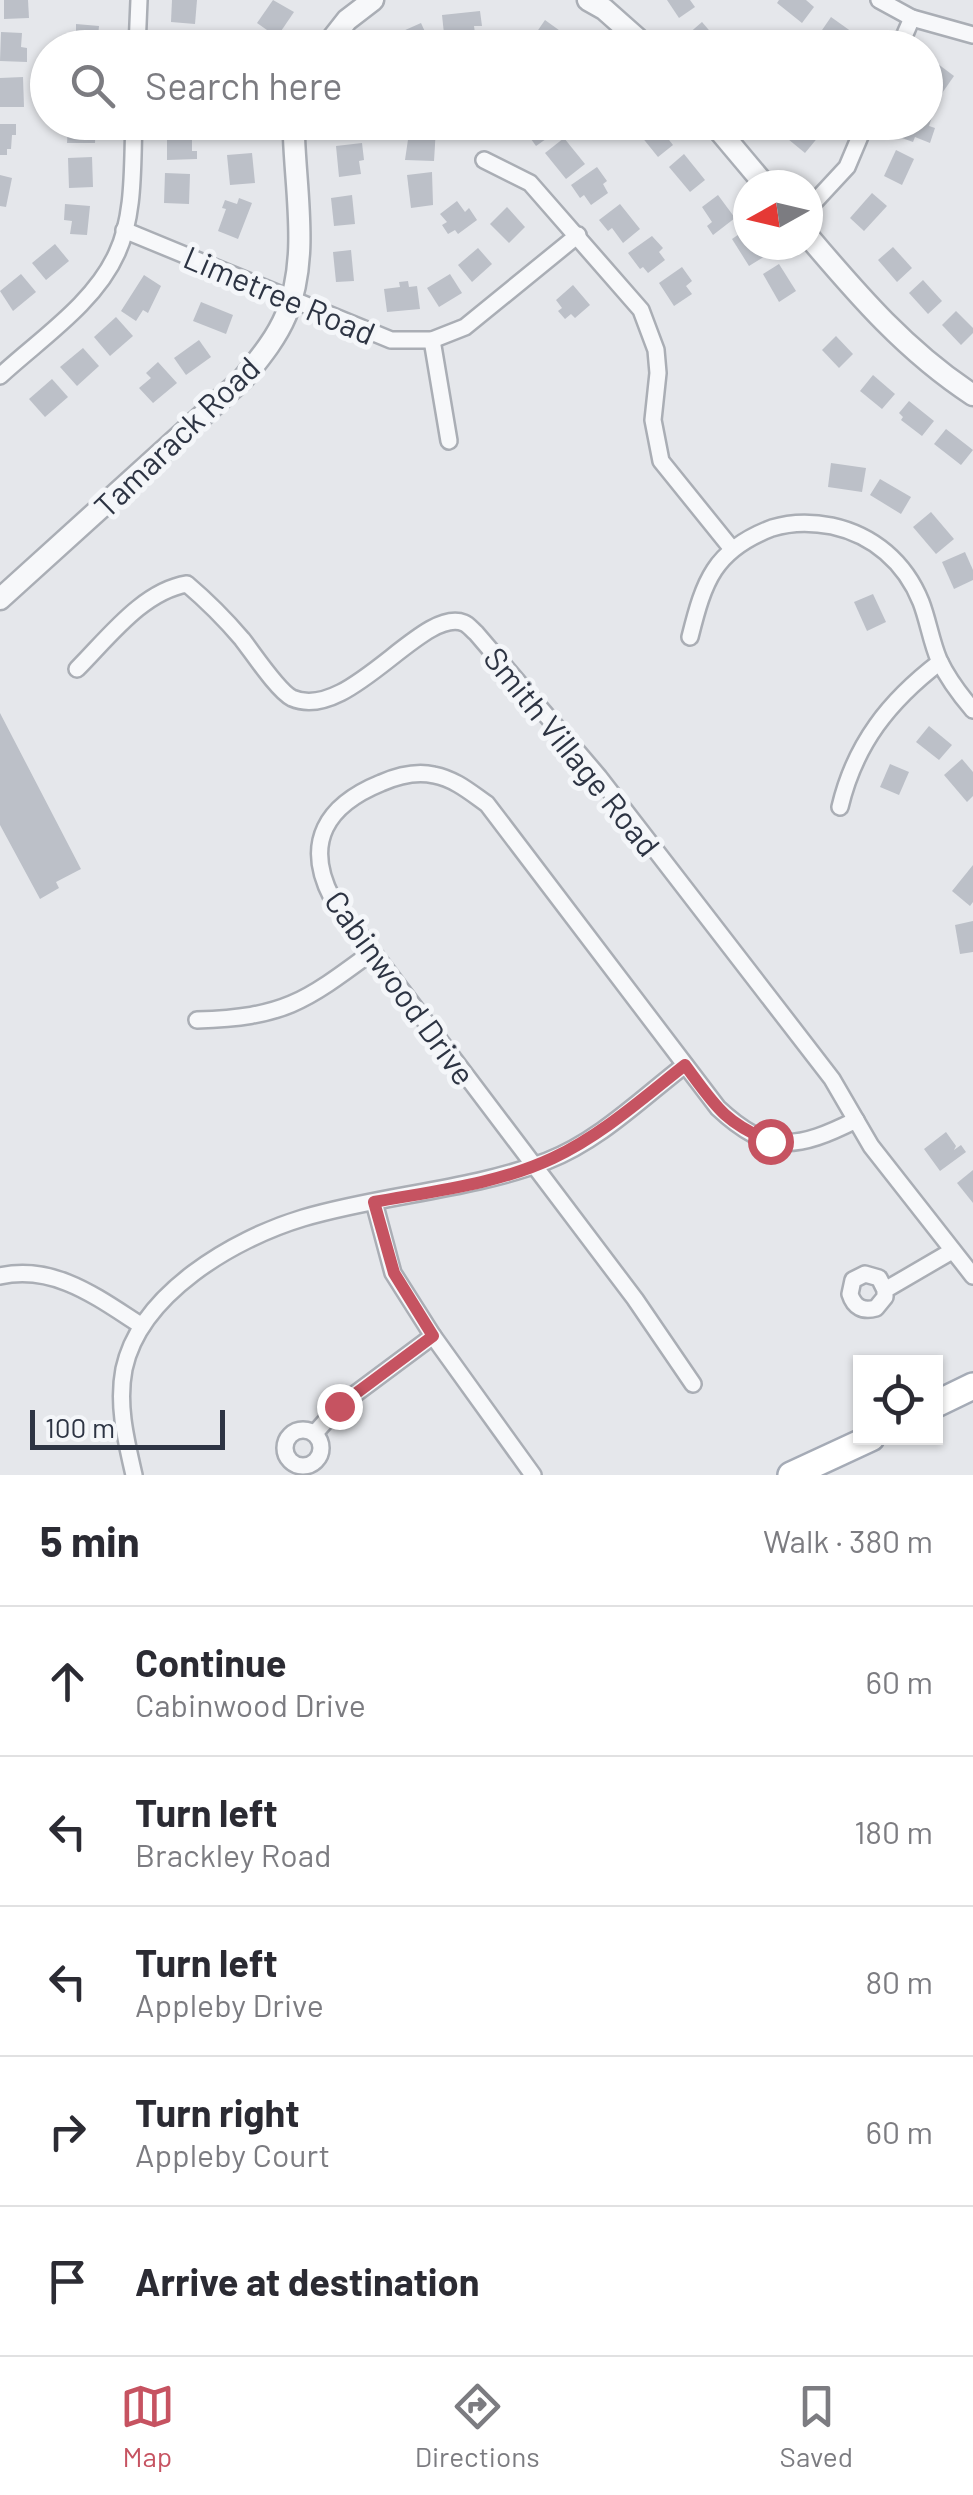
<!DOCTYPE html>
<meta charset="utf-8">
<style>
body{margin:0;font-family:Barlow,sans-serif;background:#f7f7f7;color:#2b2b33}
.controls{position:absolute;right:30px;bottom:30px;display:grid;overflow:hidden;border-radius:0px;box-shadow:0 2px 8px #0004}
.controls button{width:90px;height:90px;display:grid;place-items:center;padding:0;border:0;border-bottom:2px solid #e1e1e2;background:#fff;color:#2b2b33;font:50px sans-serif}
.compass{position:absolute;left:733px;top:170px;width:90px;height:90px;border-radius:50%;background:#fff;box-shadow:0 2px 8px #0004;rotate:262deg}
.scale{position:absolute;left:30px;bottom:25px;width:195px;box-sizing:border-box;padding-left:10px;border:5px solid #2d3443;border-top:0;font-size:28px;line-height:35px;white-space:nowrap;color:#2d3443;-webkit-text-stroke:8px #f4f6f9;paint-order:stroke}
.stop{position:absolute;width:30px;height:30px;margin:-22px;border:8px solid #c65361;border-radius:50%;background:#fff}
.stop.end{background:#c65361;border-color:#fff;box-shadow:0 2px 10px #0008}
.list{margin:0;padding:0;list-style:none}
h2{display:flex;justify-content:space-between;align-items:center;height:130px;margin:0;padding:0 40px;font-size:42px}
h2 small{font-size:32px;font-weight:400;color:#7c7c81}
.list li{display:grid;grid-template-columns:65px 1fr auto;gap:30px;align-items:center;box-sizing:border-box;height:150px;padding:0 40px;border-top:2px solid #e1e1e2}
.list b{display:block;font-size:38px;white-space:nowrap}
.list p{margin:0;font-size:32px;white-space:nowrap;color:#7c7c81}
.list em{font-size:32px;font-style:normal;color:#7c7c81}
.icon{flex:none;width:55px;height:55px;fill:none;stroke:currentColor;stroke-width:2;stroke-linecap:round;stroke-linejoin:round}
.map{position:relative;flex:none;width:973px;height:1475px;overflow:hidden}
.search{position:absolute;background:#fff;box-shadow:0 2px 8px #0004;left:30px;right:30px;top:30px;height:110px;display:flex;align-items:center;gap:25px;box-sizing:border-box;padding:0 35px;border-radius:55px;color:#7c7c81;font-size:38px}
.sheet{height:880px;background:#fff}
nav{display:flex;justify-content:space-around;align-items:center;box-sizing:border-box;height:140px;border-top:2px solid #e1e1e2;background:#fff;font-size:28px;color:#7c7c81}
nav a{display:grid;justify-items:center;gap:5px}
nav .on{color:#c65361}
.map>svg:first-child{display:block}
.building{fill:#bcc0c8}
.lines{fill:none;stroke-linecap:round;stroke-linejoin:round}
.minor-casing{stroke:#aaaeb5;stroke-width:20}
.tertiary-casing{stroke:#aaaeb5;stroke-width:25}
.primary-casing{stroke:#a5abb6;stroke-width:30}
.minor{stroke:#f7f8fa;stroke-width:15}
.tertiary{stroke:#f7f8fa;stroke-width:20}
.primary{stroke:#fff;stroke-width:25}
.route{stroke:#c65361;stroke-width:12}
.labels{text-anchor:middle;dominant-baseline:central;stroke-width:10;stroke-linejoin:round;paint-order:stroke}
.street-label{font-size:32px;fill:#2d3443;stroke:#f4f6f9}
</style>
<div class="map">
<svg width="973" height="1475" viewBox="0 0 973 1475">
<rect width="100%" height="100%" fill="#e5e7eb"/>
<g class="building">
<path d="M4,0H28L29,18L4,19Z"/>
<path d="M172,0H197L195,24L171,22Z"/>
<path d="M273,0L294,12L277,37L257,23Z"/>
<path d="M667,0H690L695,7L679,18Z"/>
<path d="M779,0H806L814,7L802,23L777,3Z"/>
<path d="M480,11L482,26H474L475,33L460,34L461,41L445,43L442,15Z"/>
<path d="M831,17L859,37L852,48H841L820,33Z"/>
<path d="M545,20L574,41L569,48H550L534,36Z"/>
<path d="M702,22L720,43L714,48H697L687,35Z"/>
<path d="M421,23L431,45L399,48L394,35Z"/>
<path d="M76,24L99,26L97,48L71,44V32L76,33Z"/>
<path d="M1,32L22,33L21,47L27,48V62L0,61Z"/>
<path d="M938,64L954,76L938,99L926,90V82Z"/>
<path d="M23,77L24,107H0V78Z"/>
<path d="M926,111L933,114L929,126L935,128L930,143L915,137L913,142L902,138L908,122H926Z"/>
<path d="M75,122H96L95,143H67L68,127H75Z"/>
<path d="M224,122H254L253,133L224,131Z"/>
<path d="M519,122H549L556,132L536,146Z"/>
<path d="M647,122H655L673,145L658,157L637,131Z"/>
<path d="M801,122H814L824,130L805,153L788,139Z"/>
<path d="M0,124H16V135H12L11,149H7V155H0Z"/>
<path d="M410,126L436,128L434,161L405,160Z"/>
<path d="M167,129H192V151H197V159L167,160Z"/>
<path d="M564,138L585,164L566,179L545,153Z"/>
<path d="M362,143L364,160L359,161L361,174L339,177L336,146Z"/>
<path d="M896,150L914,159L902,185L884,176Z"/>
<path d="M252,153L255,183L230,185L227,155Z"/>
<path d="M684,154L705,180L690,192L669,167Z"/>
<path d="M92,157L93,187L69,188L68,158Z"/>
<path d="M597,167L607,181L603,184L608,193L591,205L584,195L580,198L571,185Z"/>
<path d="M432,172L433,205L411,208L407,175Z"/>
<path d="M165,173L190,174L189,204L164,203Z"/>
<path d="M0,175L12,178L6,207L0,206Z"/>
<path d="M872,193L887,206L864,231L850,218Z"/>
<path d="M352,195L355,224L334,226L331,198Z"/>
<path d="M718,195L735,218L713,235L707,226L712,222L702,207Z"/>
<path d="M239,198L252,203L238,239L218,231L226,209L222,208L225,200L237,204Z"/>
<path d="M457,201L465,212L469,208L477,220L458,234L455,230L448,234L442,225L447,222L440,214Z"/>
<path d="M65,204L90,206L87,235L70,234L72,221L64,220Z"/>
<path d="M620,204L640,229L623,243L612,228L608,231L599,220Z"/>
<path d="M507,207L525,227L509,243L490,224Z"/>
<path d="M748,228V245H758L765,256L749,266L732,239Z"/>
<path d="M652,236L663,248L659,252L665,260L648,273L643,267L640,269L628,253Z"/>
<path d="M55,244L69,261L46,280L32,263Z"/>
<path d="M893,247L912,268L897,282L878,260Z"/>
<path d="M478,248L492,264L472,282L458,265Z"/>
<path d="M351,250L354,281L336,282L333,252Z"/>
<path d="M779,264L796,291L779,302L763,274Z"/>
<path d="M682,267L692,281L686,286L692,294L674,306L659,283Z"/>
<path d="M21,274L36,292L13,311L0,291Z"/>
<path d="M450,274L462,293L439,307L427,288Z"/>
<path d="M144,275L161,286L148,313L143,310L136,321L121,311Z"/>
<path d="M923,280L942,301L928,314L909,293Z"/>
<path d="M408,281L409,287L417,286L420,309L387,312L384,289L400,287L399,282Z"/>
<path d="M573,285L590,305L575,318L571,314L565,319L558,311L562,308L556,300Z"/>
<path d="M201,302L233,315L226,334L193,321Z"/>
<path d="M956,311L973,328V333L961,345L942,325Z"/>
<path d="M116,317L133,336L110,356L94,337Z"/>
<path d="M836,336L853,354L839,368L822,350Z"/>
<path d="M199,340L211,357L186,375L174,358Z"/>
<path d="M83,348L99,366L77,386L60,367Z"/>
<path d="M158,362L177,383L153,403L139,388L151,378L146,373Z"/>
<path d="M873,375L895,394L882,409L860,391Z"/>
<path d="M52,379L68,397L45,417L29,399Z"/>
<path d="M909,401L934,421L922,436L901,420L903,417L899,413Z"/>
<path d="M946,429L973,450L961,465L934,444Z"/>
<path d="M831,463L866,468L862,492L828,487Z"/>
<path d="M880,479L911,497L901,514L870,495Z"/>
<path d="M931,512L954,539L936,554L913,527Z"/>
<path d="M965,552L973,570V580L954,589L942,562Z"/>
<path d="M873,594L886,622L867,631L854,602Z"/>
<path d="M0,713L81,869L56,882L59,888L40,899L0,825Z"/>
<path d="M929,726L952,745L939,760L916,742Z"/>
<path d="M962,759L973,772V796L967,802L944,775Z"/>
<path d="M890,764L909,772L899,795L880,787Z"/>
<path d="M973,865V902L970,906L952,891Z"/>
<path d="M973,921V952L960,954L955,925Z"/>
<path d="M946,1132L956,1146L954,1150L961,1145L966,1152L940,1171L924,1149Z"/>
<path d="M973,1170V1203L957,1183Z"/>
</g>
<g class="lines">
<g class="minor-casing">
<g id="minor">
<path d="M879,0L912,18L973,35"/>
<path d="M137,48L139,0"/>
<path d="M899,48L912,18"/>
<path d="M484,160L530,183L641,310L656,350L658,373L653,420L661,461L732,549"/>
<path d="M808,209L847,167L866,122"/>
<path d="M124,230L391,340H432L465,327L578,235"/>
<path d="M432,340L449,441"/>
<path d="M0,376C40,339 95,303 117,253C135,214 132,165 134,122"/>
<path d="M690,637C704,581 714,550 772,528C791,522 812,522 832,526C873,535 905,562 921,602C928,620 931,641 939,660C947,677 961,696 973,710"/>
<path d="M77,669C108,638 143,591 187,584C207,601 225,619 242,639C253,653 278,691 292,698C349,723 422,606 464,623C469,625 472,630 476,633L599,777L832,1079L871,1146L973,1276"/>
<path d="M840,807C855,744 889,701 940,662"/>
<path d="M197,1020C284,1017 303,1003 372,952"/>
<path d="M374,1202L393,1273L433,1336L533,1475"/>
<path d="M0,1276C55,1264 98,1298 142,1326"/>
<path d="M885,1290L879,1278L865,1274L853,1280L850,1294C854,1307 863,1312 876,1308L885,1297V1290L952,1251"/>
<path d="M693,1384L635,1299L332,898C303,842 327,805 381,783C397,776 416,771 434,775C455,779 470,792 487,804L718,1108C768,1155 798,1149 856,1120"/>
<circle cx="303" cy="1448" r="18"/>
<path d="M315,1433L339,1406L433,1336"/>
<path d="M134,1475C126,1440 117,1405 124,1369C140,1294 233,1239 303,1218C384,1194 468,1191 547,1161C599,1141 642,1098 685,1065"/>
</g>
</g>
<g class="tertiary-casing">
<g id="tertiary">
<path d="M588,0L604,9L648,48"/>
<path d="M325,48L347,20L373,0"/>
<path d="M712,122L765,185"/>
<path d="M808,236C858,295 907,352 973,395"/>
<path d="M0,599L243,379C259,359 276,339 286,315C309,260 296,194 294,137L297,122"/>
</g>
</g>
<g class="primary-casing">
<g id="primary">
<path d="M936,1404L973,1386"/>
<path d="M791,1475L871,1438"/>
</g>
</g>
<use href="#minor" class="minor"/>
<use href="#tertiary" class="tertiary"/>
<use href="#primary" class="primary"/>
</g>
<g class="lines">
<path class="route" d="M339,1406L433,1336L394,1273L374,1202C434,1191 498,1184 553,1158C602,1135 643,1098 685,1065C714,1104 723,1122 770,1141"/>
</g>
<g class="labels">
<g class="street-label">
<text transform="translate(280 294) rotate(23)">Limetree Road</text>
<text transform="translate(176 436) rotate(-44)">Tamarack Road</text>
<text transform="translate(573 751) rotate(51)">Smith Village Road</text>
<text transform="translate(401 987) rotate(54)">Cabinwood Drive</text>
</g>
</g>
</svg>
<div class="controls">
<button><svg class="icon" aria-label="locate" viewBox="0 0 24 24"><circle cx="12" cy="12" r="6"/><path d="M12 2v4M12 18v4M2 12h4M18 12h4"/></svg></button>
</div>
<svg class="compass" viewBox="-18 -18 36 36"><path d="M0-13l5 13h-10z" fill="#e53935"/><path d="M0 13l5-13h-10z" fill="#7c7c81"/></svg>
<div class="scale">100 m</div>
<div class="stop" style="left:770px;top:1141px"></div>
<div class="stop end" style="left:339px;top:1406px"></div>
<div class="search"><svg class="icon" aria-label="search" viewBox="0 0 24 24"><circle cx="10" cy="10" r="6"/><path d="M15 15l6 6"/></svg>Search here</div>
</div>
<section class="sheet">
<h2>5 min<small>Walk · 380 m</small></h2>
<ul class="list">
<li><svg class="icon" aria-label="ahead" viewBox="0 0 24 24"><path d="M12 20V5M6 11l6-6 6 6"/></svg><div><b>Continue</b><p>Cabinwood Drive</p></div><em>60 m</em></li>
<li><svg class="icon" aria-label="left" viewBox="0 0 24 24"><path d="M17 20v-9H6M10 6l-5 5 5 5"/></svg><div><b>Turn left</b><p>Brackley Road</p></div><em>180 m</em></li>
<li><svg class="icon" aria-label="left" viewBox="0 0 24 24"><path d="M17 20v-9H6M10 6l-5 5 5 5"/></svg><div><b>Turn left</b><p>Appleby Drive</p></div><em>80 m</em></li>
<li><svg class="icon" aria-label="right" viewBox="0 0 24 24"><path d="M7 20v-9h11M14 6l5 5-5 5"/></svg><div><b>Turn right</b><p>Appleby Court</p></div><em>60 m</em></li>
<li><svg class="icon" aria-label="arrive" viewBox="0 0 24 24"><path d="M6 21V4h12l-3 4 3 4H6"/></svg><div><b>Arrive at destination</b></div></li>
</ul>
</section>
<nav>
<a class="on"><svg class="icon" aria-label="map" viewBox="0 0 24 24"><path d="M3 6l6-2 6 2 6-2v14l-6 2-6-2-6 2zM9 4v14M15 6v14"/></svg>Map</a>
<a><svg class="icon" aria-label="directions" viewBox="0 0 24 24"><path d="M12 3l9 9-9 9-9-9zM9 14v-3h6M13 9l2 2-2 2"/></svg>Directions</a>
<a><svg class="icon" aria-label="saved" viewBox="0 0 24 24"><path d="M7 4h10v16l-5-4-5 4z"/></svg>Saved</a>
</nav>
